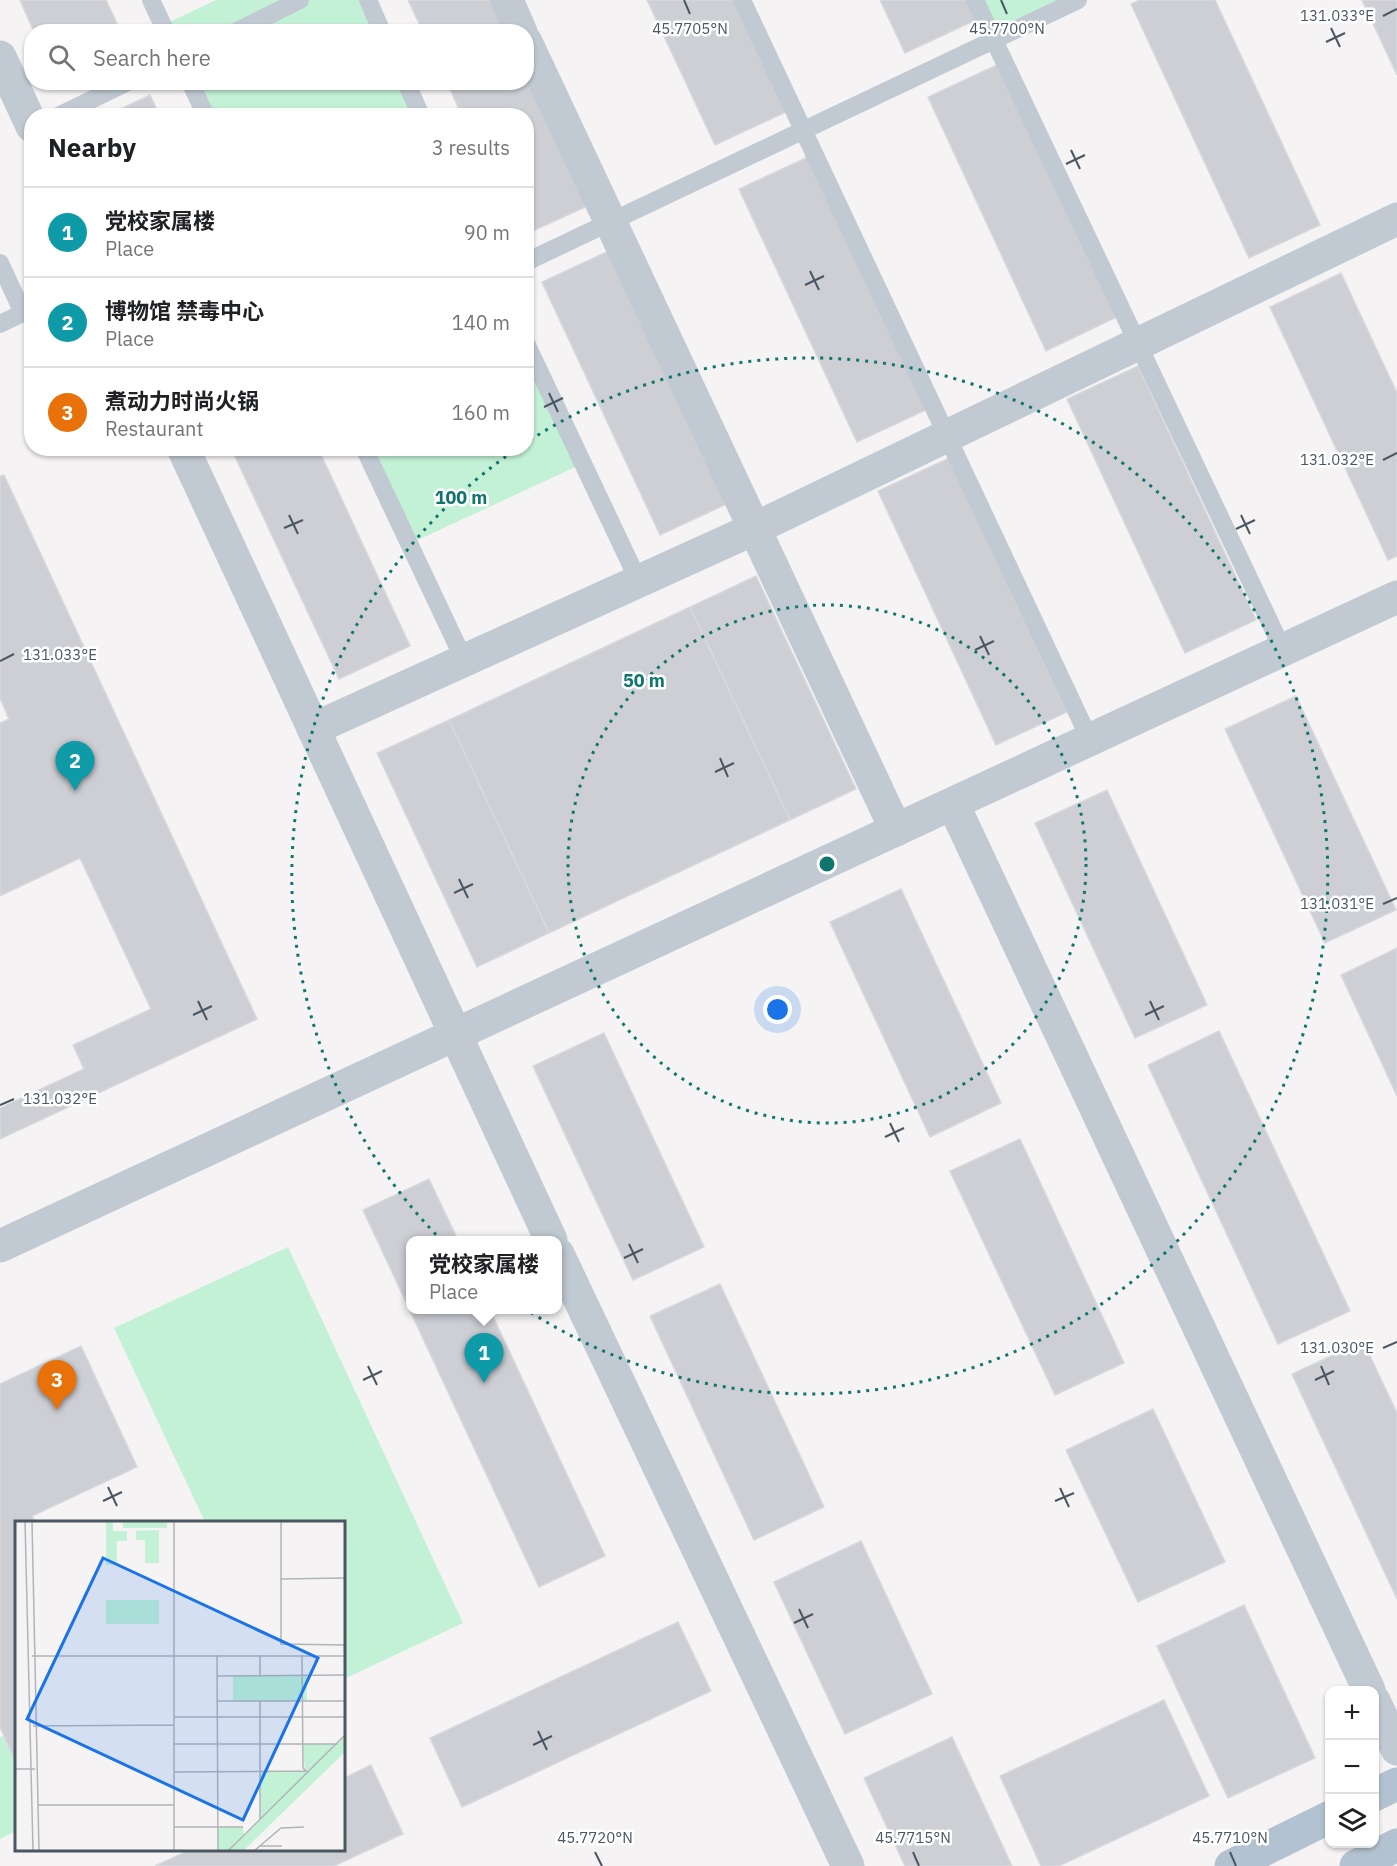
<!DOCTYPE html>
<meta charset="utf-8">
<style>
body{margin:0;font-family:"IBM Plex Sans","Noto Sans SC",sans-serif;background:#f2f2f2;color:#202124}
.controls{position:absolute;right:18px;bottom:18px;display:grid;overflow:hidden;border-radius:12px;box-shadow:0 2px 4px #0004}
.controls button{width:54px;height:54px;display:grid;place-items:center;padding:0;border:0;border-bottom:2px solid #e0e0e0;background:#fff;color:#202124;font:30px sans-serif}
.you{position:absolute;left:778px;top:1010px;width:21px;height:21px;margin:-15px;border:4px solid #fff;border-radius:50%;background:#1a73e8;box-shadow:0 0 0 9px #1a73e833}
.badge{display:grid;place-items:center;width:39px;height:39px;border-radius:50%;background:#ea580c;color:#fff;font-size:20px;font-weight:700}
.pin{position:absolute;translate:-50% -50px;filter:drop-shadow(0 2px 3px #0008)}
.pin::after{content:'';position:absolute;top:32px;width:21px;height:18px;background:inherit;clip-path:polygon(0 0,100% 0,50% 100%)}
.popup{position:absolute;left:406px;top:1236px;width:156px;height:78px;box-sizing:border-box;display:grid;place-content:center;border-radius:12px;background:#fff;filter:drop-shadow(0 2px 4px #0005);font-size:20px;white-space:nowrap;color:#757577}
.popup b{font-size:22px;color:#202124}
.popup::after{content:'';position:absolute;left:50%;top:100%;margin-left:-12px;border:12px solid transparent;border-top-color:#fff}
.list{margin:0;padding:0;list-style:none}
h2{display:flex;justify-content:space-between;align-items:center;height:78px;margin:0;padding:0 24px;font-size:26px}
h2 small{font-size:20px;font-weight:400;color:#757577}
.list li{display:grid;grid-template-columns:39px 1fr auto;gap:18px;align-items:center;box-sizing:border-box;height:90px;padding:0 24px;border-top:2px solid #e0e0e0}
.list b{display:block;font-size:22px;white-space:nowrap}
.list p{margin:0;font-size:20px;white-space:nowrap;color:#757577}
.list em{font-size:20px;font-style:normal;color:#757577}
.icon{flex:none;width:33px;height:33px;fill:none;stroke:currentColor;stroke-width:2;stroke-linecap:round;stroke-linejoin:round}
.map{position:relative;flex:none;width:1397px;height:1866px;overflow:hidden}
.search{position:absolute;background:#fff;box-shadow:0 2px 4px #0004;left:24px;top:24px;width:510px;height:66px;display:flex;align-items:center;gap:15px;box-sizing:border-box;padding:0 21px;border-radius:24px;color:#757577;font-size:22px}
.panel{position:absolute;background:#fff;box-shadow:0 2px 4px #0004;left:24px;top:108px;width:510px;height:348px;border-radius:24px}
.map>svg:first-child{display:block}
.green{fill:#c3f1d5}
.building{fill:#cdcfd5;stroke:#d7d9de;stroke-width:1.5}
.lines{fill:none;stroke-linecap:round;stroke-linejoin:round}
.lane{stroke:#c1cad2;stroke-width:18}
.street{stroke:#c1cad2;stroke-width:33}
.primary{stroke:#b3c2d1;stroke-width:33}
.ticks{fill:none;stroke:#4a5661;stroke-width:2}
.ring{fill:none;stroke:#0f766e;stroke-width:3;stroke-dasharray:3 6}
.inset-road{fill:none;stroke:#b1b4b9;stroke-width:1.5}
.view{fill:#1a73e8;fill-opacity:0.15;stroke:#1a73e8;stroke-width:3}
.inset-edge{fill:none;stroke:#4a5661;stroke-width:3}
.ticks-label{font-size:15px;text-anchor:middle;fill:#4a5661;stroke:#fff;stroke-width:5;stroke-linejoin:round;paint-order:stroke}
.centre{fill:#0f766e;stroke:#fff;stroke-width:3}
.ring-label{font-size:18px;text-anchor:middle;font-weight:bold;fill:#0f766e;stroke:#fff;stroke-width:5;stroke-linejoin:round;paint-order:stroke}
</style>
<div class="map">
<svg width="1397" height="1866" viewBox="0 0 1397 1866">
<rect width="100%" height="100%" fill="#f5f3f3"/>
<g class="green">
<path d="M216,0H368L382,31L166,32L163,25Z"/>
<path d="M975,0H1078L993,40Z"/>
<path d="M190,83H406L421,115H206Z"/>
<path d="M527,343L584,463L409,544L364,449L526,448Z"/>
<path d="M288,1247L463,1623L344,1679V1522H205L114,1328Z"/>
<path d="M4,1736L16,1763V1831L0,1839V1737Z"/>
</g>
<g class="building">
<path d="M20,0H106L121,32H34Z"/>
<path d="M408,0H494L509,32H423Z"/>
<path d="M647,0H734L786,112L715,145Z"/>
<path d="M880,0H967L976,20L905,53Z"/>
<path d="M1140,0H1215L1320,225L1249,258L1131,4Z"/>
<path d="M1362,0H1397V75Z"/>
<path d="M999,64L1117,317L1046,351L928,97Z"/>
<path d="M526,69L590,205L526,234V116H462L447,82H526Z"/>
<path d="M150,95L160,116H106Z"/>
<path d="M810,156L928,409L857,442L739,189Z"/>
<path d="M613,249L731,502L660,535L542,282Z"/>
<path d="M1341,273L1397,393V556L1388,560L1270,307Z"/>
<path d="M1138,366L1256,620L1185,653L1067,399Z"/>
<path d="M231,448H318L410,646L339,679Z"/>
<path d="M949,458L1067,712L996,745L878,491Z"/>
<path d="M4,475L257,1019L0,1139V1108L84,1069L73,1045L151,1009L80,858L0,896V723L9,719L0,698V476Z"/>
<path d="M756,576L856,789L790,820L690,607Z"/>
<path d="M690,607L790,820L549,933L449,720Z"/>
<path d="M1296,696L1396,910L1325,943L1225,729Z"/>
<path d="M449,720L549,933L477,967L377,753Z"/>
<path d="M1107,790L1207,1005L1135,1038L1035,823Z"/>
<path d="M901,889L1001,1103L930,1137L830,922Z"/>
<path d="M1397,948V1096L1341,975Z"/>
<path d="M1219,1031L1350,1311L1278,1344L1148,1065Z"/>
<path d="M604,1033L704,1247L633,1280L533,1066Z"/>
<path d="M1020,1139L1124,1363L1055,1395L950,1171Z"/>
<path d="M429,1179L458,1240H410V1310H490L605,1556L539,1587L363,1210Z"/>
<path d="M720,1284L824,1507L754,1540L650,1316Z"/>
<path d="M1363,1341L1397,1413V1599L1292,1374Z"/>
<path d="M81,1346L137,1467L32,1516L35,1522H16V1763L0,1727V1384Z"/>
<path d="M1153,1409L1225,1562L1138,1602L1066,1450Z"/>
<path d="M861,1541L932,1694L845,1734L774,1582Z"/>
<path d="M1244,1605L1315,1758L1228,1798L1157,1646Z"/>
<path d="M678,1622L711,1691L462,1807L430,1738Z"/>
<path d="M1164,1700L1209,1796L1059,1866H1041L1000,1776Z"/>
<path d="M952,1737L1012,1866H905L864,1778Z"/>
<path d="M371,1765L403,1834L334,1866H155L190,1850H344V1778Z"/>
</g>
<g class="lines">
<g class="lane">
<path d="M151,0L166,32"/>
<path d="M368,0L382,32"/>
<path d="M742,0L1090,740"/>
<path d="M975,0L1283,650"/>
<path d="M235,32L300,0"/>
<path d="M190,82L206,116"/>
<path d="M406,82L421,116"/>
<path d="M58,116L128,82"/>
<path d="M526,262L1078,0"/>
<path d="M0,263L23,313L0,324"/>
<path d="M526,343L639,582"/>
<path d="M364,448L465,662"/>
</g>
<g class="street">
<path d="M507,0L521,32"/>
<path d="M526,42L896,830"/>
<path d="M0,57L32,126"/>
<path d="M183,448L551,1240"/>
<path d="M313,729L756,528L1397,219"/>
<path d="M953,804L1369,1690"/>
<path d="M0,1246L1397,597"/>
<path d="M558,1254L848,1866"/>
<path d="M1374,1701L1397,1749"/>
</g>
<g class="primary">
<path d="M1374,1795L1397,1784"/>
<path d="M1231,1866L1330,1817"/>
<path d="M1356,1866L1397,1845"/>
</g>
</g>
<path class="ticks" d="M684,0L690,14M1001,0L1007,14M1383,16L1397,9M1331,28L1340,47M1326,42L1345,33M1071,150L1080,169M1066,164L1085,155M810,271L819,290M805,285L824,276M549,393L558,412M544,407L563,398M1383,460L1397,453M289,515L298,534M1241,515L1250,534M284,528L303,520M1236,529L1255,520M980,636L989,655M975,650L994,641M0,661L14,654M720,758L728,777M715,772L734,763M459,879L468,898M454,893L473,884M1383,904L1397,898M198,1001L207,1020M1150,1001L1159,1020M193,1015L212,1006M1145,1015L1164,1006M0,1105L14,1099M890,1123L899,1142M885,1137L904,1128M629,1244L638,1263M624,1258L643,1249M1383,1348L1397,1342M368,1366L377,1385M1321,1366L1329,1385M363,1380L382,1371M1315,1380L1334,1371M108,1487L117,1506M1060,1488L1069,1507M103,1501L122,1492M1055,1501L1074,1493M799,1609L808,1628M794,1623L813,1614M538,1731L547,1750M533,1745L552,1736M595,1852L602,1866M913,1852L919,1866M1230,1852L1236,1866"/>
<g class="ring">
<circle cx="827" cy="864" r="259"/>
<path d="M530 440A518 518 0 1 1 515 450"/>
</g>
<g transform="translate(15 1521)">
<rect width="330" height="330" fill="#f5f3f3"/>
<path d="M91,0H98V10H112V20H102V44H91ZM108,0H152V7H108ZM144,9V42H130V19H121V10ZM91,79H144V103H91ZM218,155H292V180H218ZM330,214V231L228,330H203V306H228L229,315L245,299V250H290L288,223H323Z" fill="#c3f1d5"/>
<path class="inset-road" d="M10,0L18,330M17,0L24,330M159,0V330M330,57L266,58V123L330,124M266,58V0M202,134L203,330M245,134V155M287,134L288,247L292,251M17,135H330M202,155L330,154M202,180H330M245,180V299M159,196H330M18,205L159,204M159,223H323M0,248H20M159,251L291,250M23,284H159M159,306H228M245,325H267M213,330L330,214M239,330L266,307L289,306"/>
<path class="view" d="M88,37L303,137L228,299L12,198Z"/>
<rect width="330" height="330" class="inset-edge"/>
</g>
<g class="ticks-label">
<text x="1337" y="21">131.033°E</text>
<text x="690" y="34">45.7705°N</text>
<text x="1007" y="34">45.7700°N</text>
<text x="1337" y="465">131.032°E</text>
<text x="60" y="660">131.033°E</text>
<text x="1337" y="909">131.031°E</text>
<text x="60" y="1104">131.032°E</text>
<text x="1337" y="1353">131.030°E</text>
<text x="595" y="1843">45.7720°N</text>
<text x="913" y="1843">45.7715°N</text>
<text x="1230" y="1843">45.7710°N</text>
</g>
<circle cx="827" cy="864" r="9" class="centre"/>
<g class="ring-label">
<text x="461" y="504">100 m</text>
<text x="644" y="687">50 m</text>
</g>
</svg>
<div class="controls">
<button>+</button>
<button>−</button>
<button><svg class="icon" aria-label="layers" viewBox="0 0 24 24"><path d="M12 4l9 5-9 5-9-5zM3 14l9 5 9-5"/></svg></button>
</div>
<div class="you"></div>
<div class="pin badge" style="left:484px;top:1383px;background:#0f9aa8">1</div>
<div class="popup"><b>党校家属楼</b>Place</div>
<div class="pin badge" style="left:75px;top:791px;background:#0f9aa8">2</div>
<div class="pin badge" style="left:57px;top:1410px;background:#e8710a">3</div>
<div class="search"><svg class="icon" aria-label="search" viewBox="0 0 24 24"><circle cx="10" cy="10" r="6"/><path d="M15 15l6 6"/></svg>Search here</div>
<section class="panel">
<h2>Nearby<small>3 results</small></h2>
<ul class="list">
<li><span class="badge" style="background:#0f9aa8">1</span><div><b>党校家属楼</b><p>Place</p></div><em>90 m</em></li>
<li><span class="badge" style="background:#0f9aa8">2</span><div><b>博物馆 禁毒中心</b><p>Place</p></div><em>140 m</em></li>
<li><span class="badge" style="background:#e8710a">3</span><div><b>煮动力时尚火锅</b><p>Restaurant</p></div><em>160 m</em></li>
</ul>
</section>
</div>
